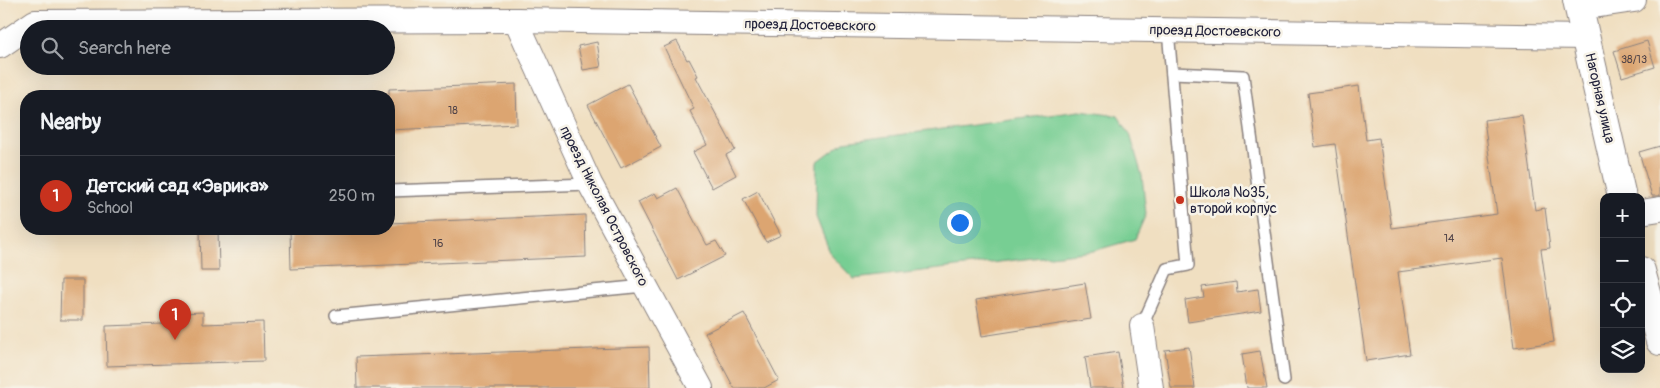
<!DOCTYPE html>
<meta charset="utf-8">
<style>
body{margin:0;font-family:Pangolin,sans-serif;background:#20242c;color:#f1f3f6}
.controls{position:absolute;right:15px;bottom:15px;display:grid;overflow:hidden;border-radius:10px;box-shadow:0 5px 20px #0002}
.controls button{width:45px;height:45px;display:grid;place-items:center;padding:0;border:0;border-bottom:1px solid #363941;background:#171b24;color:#f1f3f6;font:25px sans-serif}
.you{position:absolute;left:959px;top:222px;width:18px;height:18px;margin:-12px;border:4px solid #fff;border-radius:50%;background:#1a73e8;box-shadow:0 0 0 8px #1a73e833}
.badge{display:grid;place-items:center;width:32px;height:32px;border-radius:50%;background:#c8321e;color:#fff;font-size:16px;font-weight:700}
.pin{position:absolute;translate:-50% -41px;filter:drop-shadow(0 1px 2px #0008)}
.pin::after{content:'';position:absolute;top:26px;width:18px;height:15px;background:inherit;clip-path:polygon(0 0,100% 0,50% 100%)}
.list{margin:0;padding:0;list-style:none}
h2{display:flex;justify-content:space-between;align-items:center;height:65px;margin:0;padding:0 20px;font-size:21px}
h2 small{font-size:16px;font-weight:400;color:#9ea1a6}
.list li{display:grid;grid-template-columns:32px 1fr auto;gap:15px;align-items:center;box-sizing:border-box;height:80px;padding:0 20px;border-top:1px solid #363941}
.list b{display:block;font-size:19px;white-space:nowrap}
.list p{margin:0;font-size:16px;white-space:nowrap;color:#9ea1a6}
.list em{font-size:16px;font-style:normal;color:#9ea1a6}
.icon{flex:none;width:28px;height:28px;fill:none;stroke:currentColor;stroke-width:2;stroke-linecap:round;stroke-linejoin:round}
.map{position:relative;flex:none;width:1660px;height:388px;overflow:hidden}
.search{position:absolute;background:#171b24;box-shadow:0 5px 20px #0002;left:20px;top:20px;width:375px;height:55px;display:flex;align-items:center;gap:12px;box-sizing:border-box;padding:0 18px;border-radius:28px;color:#9ea1a6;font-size:19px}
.panel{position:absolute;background:#171b24;box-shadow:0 5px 20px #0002;left:20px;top:90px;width:375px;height:145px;border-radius:20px}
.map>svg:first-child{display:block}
.green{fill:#77ce93;stroke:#4c7867}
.building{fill:#dca571}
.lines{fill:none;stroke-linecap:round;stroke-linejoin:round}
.service-casing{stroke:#89807e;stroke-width:14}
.minor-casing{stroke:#89807e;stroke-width:26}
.tertiary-casing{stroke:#89807e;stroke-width:30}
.service{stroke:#fff;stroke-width:11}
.minor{stroke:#fff;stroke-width:24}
.tertiary{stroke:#fff;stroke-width:28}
.poi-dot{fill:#c8321e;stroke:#f7f3e8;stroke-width:2}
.labels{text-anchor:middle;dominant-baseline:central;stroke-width:5;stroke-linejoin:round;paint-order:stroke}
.number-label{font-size:11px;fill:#504348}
.street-label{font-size:14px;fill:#22223b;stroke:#f7f3e8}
.poi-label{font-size:14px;fill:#22223b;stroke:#f7f3e8;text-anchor:start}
</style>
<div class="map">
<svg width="1660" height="388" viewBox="0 0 1660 388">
<rect width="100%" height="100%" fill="#f7f3e8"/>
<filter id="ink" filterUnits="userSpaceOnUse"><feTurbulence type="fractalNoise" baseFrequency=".02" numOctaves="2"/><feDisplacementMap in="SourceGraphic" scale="10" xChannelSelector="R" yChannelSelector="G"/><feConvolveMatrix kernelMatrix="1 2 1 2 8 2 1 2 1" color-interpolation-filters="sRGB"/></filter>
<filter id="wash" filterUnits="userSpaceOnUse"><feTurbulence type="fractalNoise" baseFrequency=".0096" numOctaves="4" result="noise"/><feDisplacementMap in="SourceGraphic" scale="20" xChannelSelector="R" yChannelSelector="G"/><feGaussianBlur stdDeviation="1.12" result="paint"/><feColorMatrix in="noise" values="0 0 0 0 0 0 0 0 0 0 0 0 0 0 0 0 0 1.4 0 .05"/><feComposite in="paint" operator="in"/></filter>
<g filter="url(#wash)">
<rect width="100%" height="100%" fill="#f0dfc1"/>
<path class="green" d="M1080,111L1118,116L1130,134L1142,176L1146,214L1135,239L1093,251L854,279L831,255L816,217L817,162L844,142Z"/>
<g id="blocks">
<g class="building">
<path d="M677,41L687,60L689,59L698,76L696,77L735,150L726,155L736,175L712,188L693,152L707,145L690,111L694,109L664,47Z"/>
<path d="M1647,41L1655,67L1622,77L1614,51Z"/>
<path d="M597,42L601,67L583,70L578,46Z"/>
<path d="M516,84L517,124L389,130V89Z"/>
<path d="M628,84L661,147L621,168L588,105Z"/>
<path d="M1359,86L1366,140L1379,138L1392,228L1497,214L1484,120L1522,115L1535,210L1545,208L1550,248L1541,249L1554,342L1514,348L1502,258L1398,272L1410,354L1366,361L1335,144L1315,147L1308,93Z"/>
<path d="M1660,146V196H1652L1639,152Z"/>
<path d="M677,188L707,245L716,241L725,256L678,280L638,202L655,193L658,198Z"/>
<path d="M758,191L781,235L766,242L743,199Z"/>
<path d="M585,215L586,257L291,269L290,229H389V223Z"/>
<path d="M200,229H218L219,271H201Z"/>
<path d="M61,280H83V320H60Z"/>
<path d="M1236,282L1237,292L1258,289L1261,311L1188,322L1185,300L1204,297L1202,287Z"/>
<path d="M1085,283L1091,319L982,336L976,300Z"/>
<path d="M203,312V324L263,322L264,361L107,366L106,326L163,324L162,314Z"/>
<path d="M744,313L779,380L764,388H734L705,333Z"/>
<path d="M649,347L650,388H357L356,357Z"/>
<path d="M1189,347L1195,388H1171L1165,350Z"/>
<path d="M1260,351L1267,388H1247L1242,354Z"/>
<path d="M1118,352L1124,388H1090L1085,357Z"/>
</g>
</g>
</g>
<g filter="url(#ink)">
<use href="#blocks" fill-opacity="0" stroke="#89807e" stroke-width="1"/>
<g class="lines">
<g class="service-casing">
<g id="service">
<path d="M1172,73L1243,76L1284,380"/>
<path d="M389,191L590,184"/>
<path d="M336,316L644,286"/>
<path d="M1142,326L1167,269L1188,265L1168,30"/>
</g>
</g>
<g class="minor-casing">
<g id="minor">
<path d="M1580,8L1634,0"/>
<path d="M516,20L590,184L701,388"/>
<path d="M0,46L35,22L516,20L1586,37"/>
<path d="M1641,212L1660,209"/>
<path d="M1142,326L1151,388"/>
</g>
</g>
<g class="tertiary-casing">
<g id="tertiary">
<path d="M1577,0L1622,197"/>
<path d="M1641,271L1660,341"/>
</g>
</g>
<use href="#service" class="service"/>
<use href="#minor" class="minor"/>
<use href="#tertiary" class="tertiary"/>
</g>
</g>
<circle class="poi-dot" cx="1180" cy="200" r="5"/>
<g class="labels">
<g class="number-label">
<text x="1634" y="59">38/13</text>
<text x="453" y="110">18</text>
<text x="1449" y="238">14</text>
<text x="438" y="243">16</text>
</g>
<g class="street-label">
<text transform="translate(810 25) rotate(1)">проезд Достоевского</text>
<text transform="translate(1215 31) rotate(1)">проезд Достоевского</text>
<text transform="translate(1600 98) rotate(77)">Нагорная улица</text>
<text transform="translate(604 206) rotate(63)">проезд Николая Островского</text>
</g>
<g class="poi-label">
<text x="1190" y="192">Школа №35,<tspan x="1190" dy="16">второй корпус</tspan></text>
</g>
</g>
</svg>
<div class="controls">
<button>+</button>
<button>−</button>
<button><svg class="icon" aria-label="locate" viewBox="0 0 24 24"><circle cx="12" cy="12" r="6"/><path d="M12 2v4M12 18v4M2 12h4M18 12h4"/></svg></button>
<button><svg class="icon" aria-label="layers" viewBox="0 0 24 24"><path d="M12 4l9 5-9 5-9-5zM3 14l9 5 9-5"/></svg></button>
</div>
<div class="you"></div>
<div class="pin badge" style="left:175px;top:340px">1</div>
<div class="search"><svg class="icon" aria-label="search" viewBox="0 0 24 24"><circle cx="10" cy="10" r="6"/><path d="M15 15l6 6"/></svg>Search here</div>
<section class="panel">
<h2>Nearby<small></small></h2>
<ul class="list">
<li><span class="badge">1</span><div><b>Детский сад «Эврика»</b><p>School</p></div><em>250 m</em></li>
</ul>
</section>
</div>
